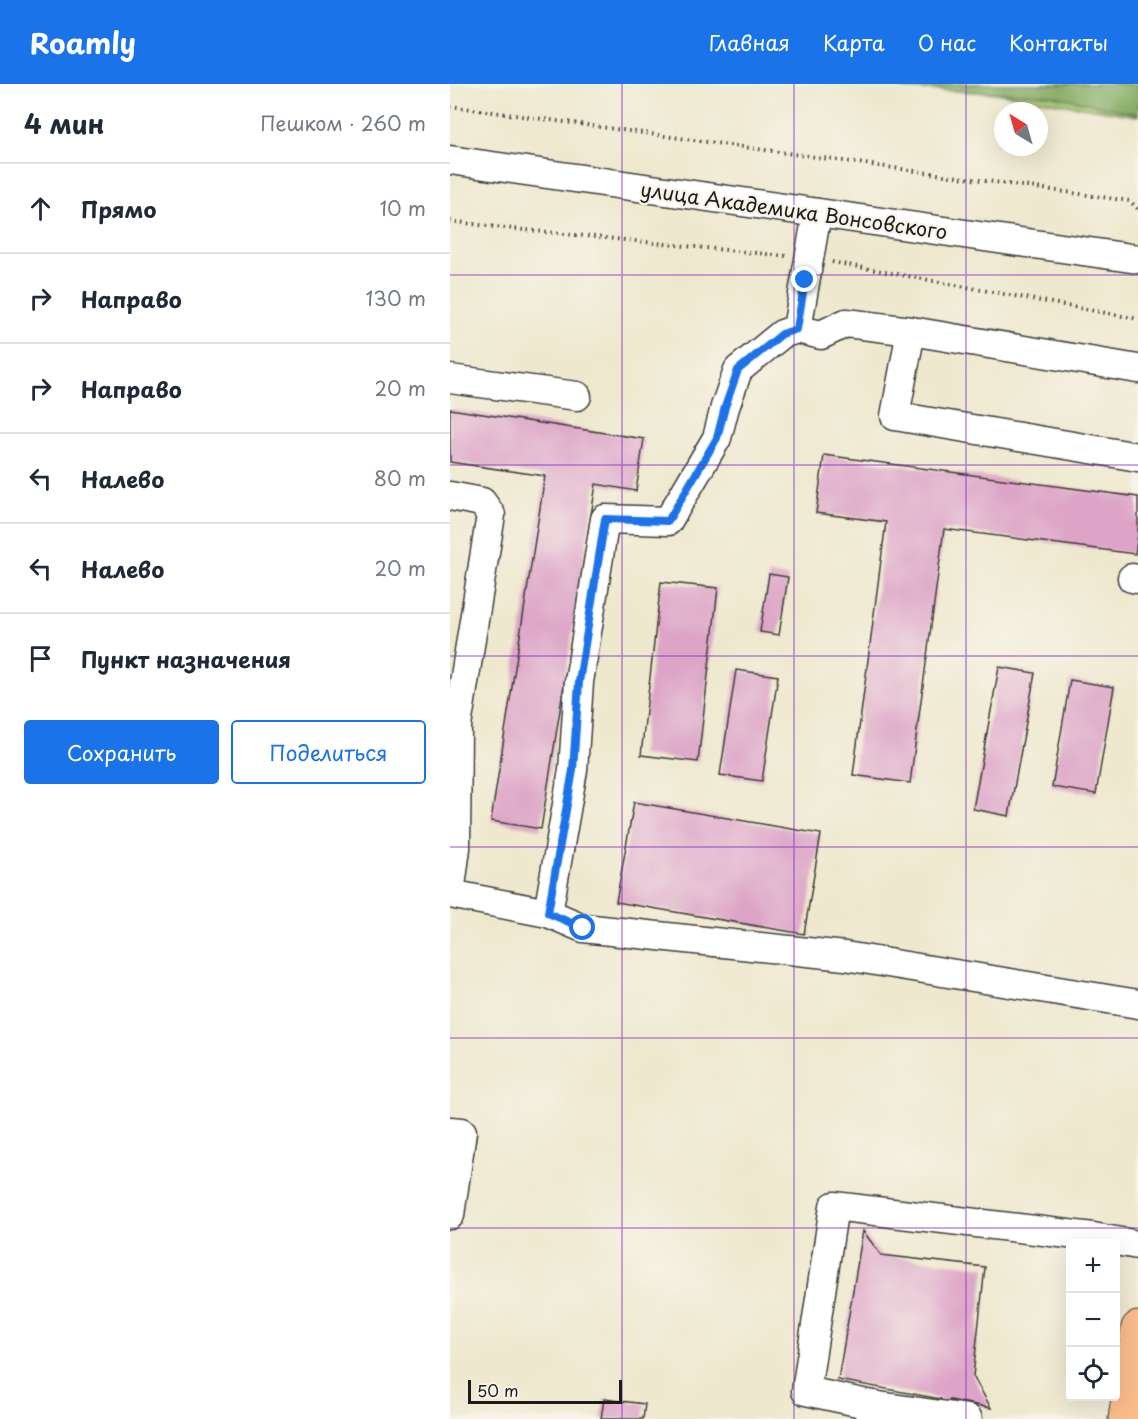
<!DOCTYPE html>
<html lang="ru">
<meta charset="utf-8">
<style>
body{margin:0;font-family:"Playpen Sans",sans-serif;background:#f2f2f3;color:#1f2937}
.controls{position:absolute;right:18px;bottom:18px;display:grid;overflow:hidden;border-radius:6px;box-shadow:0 6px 24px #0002}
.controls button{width:54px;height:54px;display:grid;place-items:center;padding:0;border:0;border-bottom:2px solid #e0e1e3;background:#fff;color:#1f2937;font:30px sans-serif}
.compass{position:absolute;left:544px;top:18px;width:54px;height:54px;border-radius:50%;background:#fff;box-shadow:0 6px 24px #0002;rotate:323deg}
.scale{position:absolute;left:18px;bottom:15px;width:154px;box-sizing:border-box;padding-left:6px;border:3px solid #1c1c1c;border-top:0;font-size:16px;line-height:21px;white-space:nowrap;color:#1c1c1c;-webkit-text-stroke:4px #f7f3e8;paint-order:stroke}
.stop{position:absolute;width:18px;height:18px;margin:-14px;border:4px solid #1a73e8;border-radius:50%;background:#fff}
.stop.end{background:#1a73e8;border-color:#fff;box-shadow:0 2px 6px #0008}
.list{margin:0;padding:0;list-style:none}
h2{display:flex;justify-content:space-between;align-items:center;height:78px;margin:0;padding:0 24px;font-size:26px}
h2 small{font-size:20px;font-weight:400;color:#747a83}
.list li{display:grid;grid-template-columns:39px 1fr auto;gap:18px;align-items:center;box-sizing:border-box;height:90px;padding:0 24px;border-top:2px solid #e0e1e3}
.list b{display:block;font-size:22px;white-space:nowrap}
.list em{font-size:20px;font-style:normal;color:#747a83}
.actions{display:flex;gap:12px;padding:18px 24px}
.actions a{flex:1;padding:14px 0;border:2px solid #1a73e8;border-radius:6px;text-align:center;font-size:21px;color:#1a73e8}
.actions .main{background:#1a73e8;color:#fff}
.icon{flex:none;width:33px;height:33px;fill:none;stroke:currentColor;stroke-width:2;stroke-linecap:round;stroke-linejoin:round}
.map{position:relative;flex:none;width:688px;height:1335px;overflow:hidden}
header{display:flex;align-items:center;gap:36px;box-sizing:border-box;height:84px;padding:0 30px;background:#1a73e8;color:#fff}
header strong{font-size:28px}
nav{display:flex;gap:33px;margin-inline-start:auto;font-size:21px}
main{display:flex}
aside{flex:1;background:#fff}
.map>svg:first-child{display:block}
.green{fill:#a4c66f;stroke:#607146;stroke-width:1.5}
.forest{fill:#83ab62;stroke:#50643f;stroke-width:1.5}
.building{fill:#dda4c7}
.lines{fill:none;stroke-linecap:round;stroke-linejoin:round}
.minor-casing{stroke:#3c3b37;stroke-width:31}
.major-casing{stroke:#3c3b37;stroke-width:35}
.path{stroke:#3c3b37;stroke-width:4;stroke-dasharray:1.5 4.5;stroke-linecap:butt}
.minor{stroke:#fff;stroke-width:28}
.major{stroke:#fabc8b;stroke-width:33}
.route{stroke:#1a73e8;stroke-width:8}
.grid{fill:none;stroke:#7b2cbf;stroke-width:1.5;stroke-opacity:0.55}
.labels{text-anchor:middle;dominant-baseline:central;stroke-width:4.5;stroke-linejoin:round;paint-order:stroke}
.street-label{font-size:20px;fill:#1c1c1c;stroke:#f7f3e8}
</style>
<header>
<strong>Roamly</strong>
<nav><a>Главная</a><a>Карта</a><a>О нас</a><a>Контакты</a></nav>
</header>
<main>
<aside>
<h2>4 мин<small>Пешком · 260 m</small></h2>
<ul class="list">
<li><svg class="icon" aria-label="ahead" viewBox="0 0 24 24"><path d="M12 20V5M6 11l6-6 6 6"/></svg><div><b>Прямо</b></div><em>10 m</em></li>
<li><svg class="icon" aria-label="right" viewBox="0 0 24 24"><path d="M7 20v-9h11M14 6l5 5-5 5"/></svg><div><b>Направо</b></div><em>130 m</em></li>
<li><svg class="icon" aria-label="right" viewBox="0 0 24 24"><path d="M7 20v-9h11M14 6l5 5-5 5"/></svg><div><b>Направо</b></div><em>20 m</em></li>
<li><svg class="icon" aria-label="left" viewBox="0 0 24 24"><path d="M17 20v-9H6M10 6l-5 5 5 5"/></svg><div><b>Налево</b></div><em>80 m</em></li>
<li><svg class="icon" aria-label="left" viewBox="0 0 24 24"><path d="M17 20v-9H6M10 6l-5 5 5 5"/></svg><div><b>Налево</b></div><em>20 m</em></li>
<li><svg class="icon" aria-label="arrive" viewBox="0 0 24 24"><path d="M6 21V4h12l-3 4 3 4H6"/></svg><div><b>Пункт назначения</b></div></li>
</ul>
<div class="actions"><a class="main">Сохранить</a><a>Поделиться</a></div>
</aside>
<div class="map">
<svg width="688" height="1335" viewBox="0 0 688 1335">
<rect width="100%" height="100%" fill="#f7f3e8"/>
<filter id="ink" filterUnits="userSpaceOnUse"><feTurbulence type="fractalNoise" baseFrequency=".0167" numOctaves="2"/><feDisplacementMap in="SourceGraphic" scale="12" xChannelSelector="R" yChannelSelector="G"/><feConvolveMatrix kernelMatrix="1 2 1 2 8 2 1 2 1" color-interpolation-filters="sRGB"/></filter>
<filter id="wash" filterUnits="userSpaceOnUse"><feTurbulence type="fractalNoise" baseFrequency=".008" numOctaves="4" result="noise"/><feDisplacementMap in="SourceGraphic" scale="24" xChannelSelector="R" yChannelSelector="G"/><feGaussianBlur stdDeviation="1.35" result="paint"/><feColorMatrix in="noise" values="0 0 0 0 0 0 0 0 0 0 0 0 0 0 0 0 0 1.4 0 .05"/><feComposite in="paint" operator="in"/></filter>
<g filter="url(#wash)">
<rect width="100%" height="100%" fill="#eee8ce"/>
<path class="green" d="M490,0H688V32Z"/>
<path class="forest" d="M434,0H688V30L599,11L456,5Z"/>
<g id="blocks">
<g class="building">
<path d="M0,325L194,355L186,407L146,400L91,745L41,737L95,392L0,378Z"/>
<path d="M374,371L688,413V451L685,470L494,445L460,699L403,691L436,438L366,429Z"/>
<path d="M319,490L338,493L329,551L310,548Z"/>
<path d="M211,498L268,504L248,678L191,671Z"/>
<path d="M549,583L585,589L559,732L523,725Z"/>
<path d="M286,586L328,592L312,697L270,691Z"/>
<path d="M620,596L664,603L646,710L602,703Z"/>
<path d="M184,718L371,750L354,850L166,818Z"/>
<path d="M413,1147L431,1171L535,1183L523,1292L541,1324L500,1316L498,1335H488L491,1315L388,1296Z"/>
<path d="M154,1315L195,1320L193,1335H151Z"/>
</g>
</g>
</g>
<g filter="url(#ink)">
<use href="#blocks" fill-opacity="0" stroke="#3c3b37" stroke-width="1.5"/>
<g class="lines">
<g class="minor-casing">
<g id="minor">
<path d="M0,76L688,175"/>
<path d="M347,245L367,129"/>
<path d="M461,247L445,332L688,373"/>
<path d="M0,295L127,312"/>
<path d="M0,412L32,418L41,431L7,642L6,764L0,810L98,829L133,844L395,872L688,920"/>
<path d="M682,494L688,495"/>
<path d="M98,829L123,686L129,598L155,435L218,437L267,354L275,323L288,286L332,250L347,245L371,251L396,239L461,247L688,285"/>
<path d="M0,1047L12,1048L0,1131"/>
<path d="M422,1321L518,1335"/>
<path d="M420,1335L422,1321L356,1307L384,1122L643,1153L688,1161"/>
</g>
</g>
<g class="major-casing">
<path id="major" d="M675,1335L688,1244"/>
</g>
<g class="path">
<path d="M0,22L680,117L688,125"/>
<path d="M0,137L45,143L336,172"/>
<path d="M382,178L688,235"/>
</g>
<use href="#minor" class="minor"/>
<use href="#major" class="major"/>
</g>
</g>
<g class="lines" filter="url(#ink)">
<path class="route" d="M133,844L98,829L123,686L129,598L155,435L218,437L267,354L275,323L288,286L332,250L347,245L355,196"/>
</g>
<path class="grid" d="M172,0V1335M344,0V1335M516,0V1335M0,191H688M0,381H688M0,572H688M0,763H688M0,954H688M0,1144H688"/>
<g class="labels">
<g class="street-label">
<text transform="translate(344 126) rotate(8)">улица Академика Вонсовского</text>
</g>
</g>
</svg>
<div class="controls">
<button>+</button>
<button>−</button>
<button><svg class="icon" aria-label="locate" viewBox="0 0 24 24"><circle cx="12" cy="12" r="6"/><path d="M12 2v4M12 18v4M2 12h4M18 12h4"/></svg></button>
</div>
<svg class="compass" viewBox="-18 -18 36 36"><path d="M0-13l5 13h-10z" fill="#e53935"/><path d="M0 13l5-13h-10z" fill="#747a83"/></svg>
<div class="scale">50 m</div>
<div class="stop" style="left:133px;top:844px"></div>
<div class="stop end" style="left:355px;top:196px"></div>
</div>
</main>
